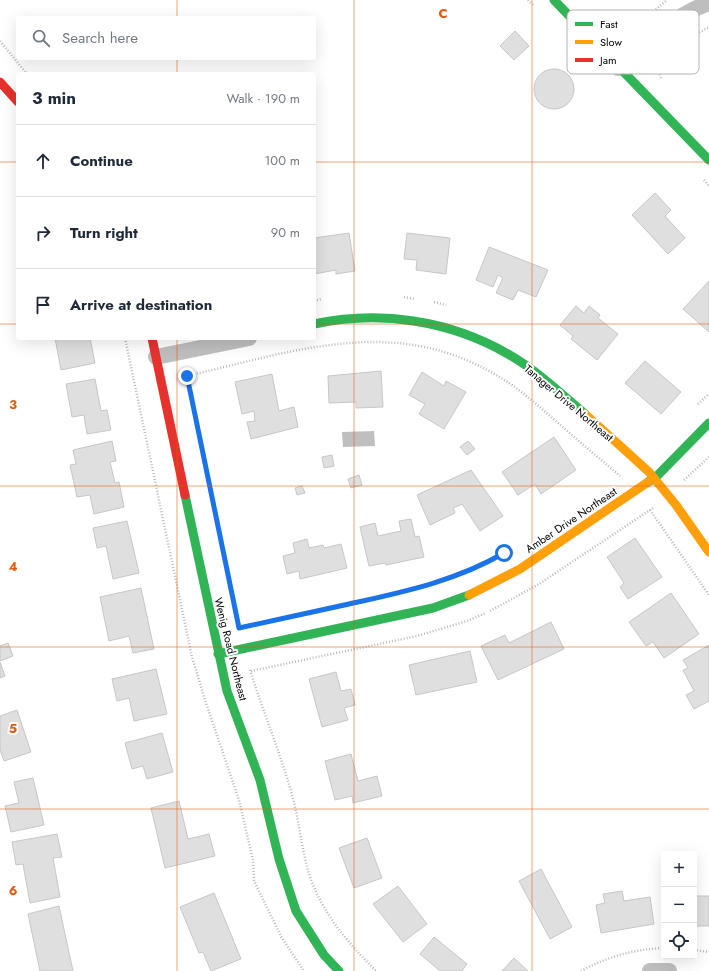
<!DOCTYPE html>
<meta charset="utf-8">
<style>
body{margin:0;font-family:Jost,sans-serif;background:#f6f6f7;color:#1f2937}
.controls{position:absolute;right:12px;bottom:12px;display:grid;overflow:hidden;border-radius:4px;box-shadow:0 4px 16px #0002}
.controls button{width:36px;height:36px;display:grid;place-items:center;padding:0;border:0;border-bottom:1px solid #e0e1e3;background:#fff;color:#1f2937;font:20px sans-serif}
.stop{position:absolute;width:12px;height:12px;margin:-9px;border:3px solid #1a73e8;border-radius:50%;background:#fff}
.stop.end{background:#1a73e8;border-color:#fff;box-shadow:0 1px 4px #0008}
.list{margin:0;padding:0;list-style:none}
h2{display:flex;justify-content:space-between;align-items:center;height:52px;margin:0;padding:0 16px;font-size:17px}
h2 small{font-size:13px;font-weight:400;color:#747a83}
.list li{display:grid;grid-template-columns:26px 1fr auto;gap:12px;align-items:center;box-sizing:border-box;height:72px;padding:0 16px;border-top:1px solid #e0e1e3}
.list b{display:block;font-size:15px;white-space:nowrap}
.list em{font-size:13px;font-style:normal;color:#747a83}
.icon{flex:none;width:22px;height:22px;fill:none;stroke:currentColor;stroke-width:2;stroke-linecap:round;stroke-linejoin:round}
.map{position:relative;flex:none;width:709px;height:971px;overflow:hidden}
.search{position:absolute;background:#fff;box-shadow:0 4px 16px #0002;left:16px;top:16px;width:300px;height:44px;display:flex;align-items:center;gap:10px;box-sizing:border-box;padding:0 14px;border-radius:4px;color:#747a83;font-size:15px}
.panel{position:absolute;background:#fff;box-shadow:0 4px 16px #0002;left:16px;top:72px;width:300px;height:268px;border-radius:4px}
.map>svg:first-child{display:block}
.water{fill:#bfbfbf}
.building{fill:#dfdfdf;stroke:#c7c7c7}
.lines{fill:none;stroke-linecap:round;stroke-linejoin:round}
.path{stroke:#b9b9b9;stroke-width:2.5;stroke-dasharray:1 2;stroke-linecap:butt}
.street{stroke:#bebebe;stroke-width:16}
.fast{stroke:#30b455;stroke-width:9}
.slow{stroke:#ff9f0a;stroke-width:9}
.jam{stroke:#e5322d;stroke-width:9}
.route{stroke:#1a73e8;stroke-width:5}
.grid{fill:none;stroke:#e8590c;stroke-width:1;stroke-opacity:0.55}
.labels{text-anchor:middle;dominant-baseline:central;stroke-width:4;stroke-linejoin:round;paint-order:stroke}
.street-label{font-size:11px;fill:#000;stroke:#fff}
.key{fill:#fff;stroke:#b2b2b2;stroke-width:1}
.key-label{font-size:11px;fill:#000}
.grid-label{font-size:13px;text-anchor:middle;font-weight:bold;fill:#e8590c;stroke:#fff;stroke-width:4;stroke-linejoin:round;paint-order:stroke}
</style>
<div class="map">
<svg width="709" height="971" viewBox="0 0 709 971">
<rect width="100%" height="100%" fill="#fff"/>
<path class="water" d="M374,431L375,446L343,447L342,432Z"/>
<g class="building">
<path d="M515,31L529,46L514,60L500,46Z"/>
<circle cx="554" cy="89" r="20"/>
<path d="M655,193L671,210L665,216L685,238L668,254L632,215Z"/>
<path d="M349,233L355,271L336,274V270L314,274V238Z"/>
<path d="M407,233L450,238L446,274L416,270L417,260L404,259Z"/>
<path d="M489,247L548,270L536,297L518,290L513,300L496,293L503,278L498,275L493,287L476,280Z"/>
<path d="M709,281V332L683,309Z"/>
<path d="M576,306L584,313L589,306L600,315L598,318L618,334L597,360L571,339L573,336L560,325Z"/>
<path d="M55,338H90L95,363L61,370Z"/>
<path d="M645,361L681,392L661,414L625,383Z"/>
<path d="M381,371L383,407L356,408V402L329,403L328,376Z"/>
<path d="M422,372L444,386L446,381L466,392L444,429L419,414L425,404L409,395Z"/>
<path d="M272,374L279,411L294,407L298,427L251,439L247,422L255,421L254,411L242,414L235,382Z"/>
<path d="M95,379L101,411L107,410L111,430L87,434L84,415L72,417L66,384Z"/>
<path d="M554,437L576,470L541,494L535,484L518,495L502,472Z"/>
<path d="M112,441L116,461L110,462L115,483L119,482L124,507L94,514L90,495L77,497L70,465L76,464L73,450Z"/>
<path d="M468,441L475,449L467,455L460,447Z"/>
<path d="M332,455L334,466L324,468L322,457Z"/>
<path d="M471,470L503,516L480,531L462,504L453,508L455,513L430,525L417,495Z"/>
<path d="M359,475L362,485L351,488L348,479Z"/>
<path d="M302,486L305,493L297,495L295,488Z"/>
<path d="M411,519L415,537L419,536L424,557L386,565L385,563L369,566L360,527L375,523L378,536L401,531L399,521Z"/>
<path d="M127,521L139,573L113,579L106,546L97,548L93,528Z"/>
<path d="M635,538L662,577L628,599L620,587L624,583L607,557Z"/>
<path d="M307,539L309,548L323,545L324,548L341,544L347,568L300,579L299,571L287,574L283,556L295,553L293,543Z"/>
<path d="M141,588L154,649L133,653L129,636L109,641L100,597Z"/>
<path d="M671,593L699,634L664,658L653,642L646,646L629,622Z"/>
<path d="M551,622L564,649L498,680L481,646L505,635L509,643Z"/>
<path d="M8,643L13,656L0,661V646Z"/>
<path d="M709,645V701L694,709L686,695L694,691L683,670L688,668L683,660Z"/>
<path d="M470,651L477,682L416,695L409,665Z"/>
<path d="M0,662L5,676L0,678Z"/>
<path d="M156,669L167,714L134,721L129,698L117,701L112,679Z"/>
<path d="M336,672L341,691L351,689L355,705L344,708L348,720L322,727L309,679Z"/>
<path d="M17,710L31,752L4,761L0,750V716Z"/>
<path d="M162,733L173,772L147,779L143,766L132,769L125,743Z"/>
<path d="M351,754L358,781L377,776L382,796L353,803L352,796L335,800L325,761Z"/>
<path d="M33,778L44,825L11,832L5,806L19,803L14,782Z"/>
<path d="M179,801L188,839L209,834L215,856L165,868L151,808Z"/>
<path d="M57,834L62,857L53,858L60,897L30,903L23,864L16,865L12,842Z"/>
<path d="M367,838L382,878L354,888L339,848Z"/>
<path d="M541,869L572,927L550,939L519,881Z"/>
<path d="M398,886L427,924L403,942L373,904Z"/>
<path d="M622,891L624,901L650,897L654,924L601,933L596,905L605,903L603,894Z"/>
<path d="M214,893L241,959L211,971L203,952L199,953L180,907Z"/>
<rect x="694" y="896" width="15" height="30"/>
<path d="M59,906L73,971H40L28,914Z"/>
<path d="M434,937L467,964L462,971H440L420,954Z"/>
<path d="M514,958L528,971H502Z"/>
</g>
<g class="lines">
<g class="path">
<path d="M528,0L534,6"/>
<path d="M633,29L667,0"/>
<path d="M615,32L626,39"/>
<path d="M0,41L27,74"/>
<path d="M650,63L659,73L662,80"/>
<path d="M655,68L684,41L709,27"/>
<path d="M704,180L709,186"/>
<path d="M404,297L415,299"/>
<path d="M314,301L321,299"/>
<path d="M434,302L446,305"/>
<path d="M125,338L192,657L206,703L239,800L253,860L254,881L282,938L304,971"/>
<path d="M185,368L240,629"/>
<path d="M182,377C290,353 392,313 496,375C518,387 537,405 556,421C577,440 599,458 620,476"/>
<path d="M698,404L709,394"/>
<path d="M684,480L709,457"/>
<path d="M650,510L709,595"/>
<path d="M396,593L444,581"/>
<path d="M490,611L539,584L653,508"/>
<path d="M250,670C263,711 279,750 291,791C299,818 301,847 309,874C322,913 347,942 376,971"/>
<path d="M251,671L417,636L467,621L486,613"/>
<path d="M694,950L709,952"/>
<path d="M581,971C607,957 634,949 664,948"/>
</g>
<g class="street">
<path d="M618,68C646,44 674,15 709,3"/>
<path d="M156,357L249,338"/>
<path d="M650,971H669"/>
</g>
<g class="fast">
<path d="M554,0L709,160"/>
<path d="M314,324C380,310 449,320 508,354C536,370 561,393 585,414"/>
<path d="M648,482L655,478L709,423"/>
<path d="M185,495L227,691L260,780L279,859L296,911L324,955L339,971"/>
<path d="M218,654L433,608L469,595"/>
</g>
<g class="slow">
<path d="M585,414L649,472L676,505L709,552"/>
<path d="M469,595L520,569L648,482"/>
</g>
<g class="jam">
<path d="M0,82L18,102"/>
<path d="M152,338L185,495"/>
</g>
</g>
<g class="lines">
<path class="route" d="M187,376L239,628C276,620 312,612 349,604C403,592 456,581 504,553"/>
</g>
<path class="grid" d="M177,0V18M354,0V971M532,0V971M177,58V74M0,162H18M314,162H709M0,324H18M314,324H709M177,338V971M0,486H709M0,647H709M0,809H709"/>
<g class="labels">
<g class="street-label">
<text transform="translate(569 403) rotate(40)">Tanager Drive Northeast</text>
<text transform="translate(571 520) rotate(-34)">Amber Drive Northeast</text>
<text transform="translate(231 649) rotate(76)">Wenig Road Northeast</text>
</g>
</g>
<rect x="567" y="10" width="132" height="64" rx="6" class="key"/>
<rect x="575" y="22" width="18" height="4" fill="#30b455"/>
<rect x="575" y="40" width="18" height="4" fill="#ff9f0a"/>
<rect x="575" y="58" width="18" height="4" fill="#e5322d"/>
<g class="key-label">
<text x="600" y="28">Fast</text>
<text x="600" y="46">Slow</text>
<text x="600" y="64">Jam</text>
</g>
<g class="grid-label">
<text x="443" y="18">C</text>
<text x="13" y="409">3</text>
<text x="13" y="571">4</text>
<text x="13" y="733">5</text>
<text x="13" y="895">6</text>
</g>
</svg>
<div class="controls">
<button>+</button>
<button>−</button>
<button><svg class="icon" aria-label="locate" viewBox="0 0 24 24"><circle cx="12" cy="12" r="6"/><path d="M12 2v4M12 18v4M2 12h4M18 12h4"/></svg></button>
</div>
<div class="stop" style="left:504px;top:553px"></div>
<div class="stop end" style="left:187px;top:376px"></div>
<div class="search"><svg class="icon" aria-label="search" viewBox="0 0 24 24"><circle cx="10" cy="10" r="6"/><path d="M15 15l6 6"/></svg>Search here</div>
<section class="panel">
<h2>3 min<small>Walk · 190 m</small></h2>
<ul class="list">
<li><svg class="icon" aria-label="ahead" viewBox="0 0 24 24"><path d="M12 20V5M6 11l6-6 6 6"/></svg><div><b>Continue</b></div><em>100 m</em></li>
<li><svg class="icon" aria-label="right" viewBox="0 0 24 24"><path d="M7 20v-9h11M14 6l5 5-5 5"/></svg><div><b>Turn right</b></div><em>90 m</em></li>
<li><svg class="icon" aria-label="arrive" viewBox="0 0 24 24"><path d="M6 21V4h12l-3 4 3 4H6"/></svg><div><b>Arrive at destination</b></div></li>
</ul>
</section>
</div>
